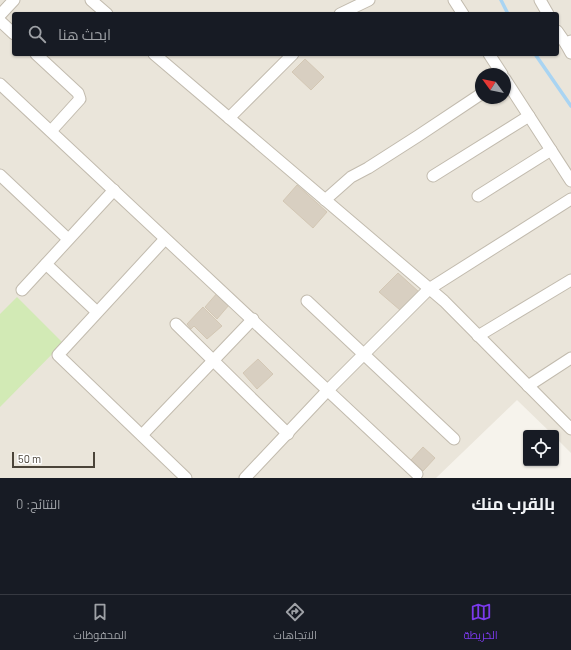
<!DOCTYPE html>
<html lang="ar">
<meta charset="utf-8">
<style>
body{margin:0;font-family:Barlow,Cairo,sans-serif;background:#242831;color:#f1f3f6;direction:rtl}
.controls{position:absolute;right:12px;bottom:12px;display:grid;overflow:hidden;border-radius:4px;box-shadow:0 1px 3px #0004}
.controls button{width:36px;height:36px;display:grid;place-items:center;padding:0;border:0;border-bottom:1px solid #363941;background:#171b24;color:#f1f3f6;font:20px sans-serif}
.compass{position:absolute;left:475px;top:68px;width:36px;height:36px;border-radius:50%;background:#171b24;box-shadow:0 1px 3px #0004;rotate:303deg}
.scale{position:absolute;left:12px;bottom:10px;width:83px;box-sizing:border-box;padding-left:4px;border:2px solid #4b4439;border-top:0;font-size:11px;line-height:14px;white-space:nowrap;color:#4b4439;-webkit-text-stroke:3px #fff;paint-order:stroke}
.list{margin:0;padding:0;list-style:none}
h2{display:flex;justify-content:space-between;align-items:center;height:52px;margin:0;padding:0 16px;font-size:17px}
h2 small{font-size:13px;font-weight:400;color:#9ea1a6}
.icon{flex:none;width:22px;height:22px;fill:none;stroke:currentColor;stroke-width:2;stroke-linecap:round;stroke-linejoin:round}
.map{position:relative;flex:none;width:571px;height:478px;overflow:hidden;direction:ltr}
.search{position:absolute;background:#171b24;box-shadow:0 1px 3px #0004;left:12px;right:12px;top:12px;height:44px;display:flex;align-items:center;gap:10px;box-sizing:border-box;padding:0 14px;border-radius:4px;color:#9ea1a6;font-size:15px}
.sheet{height:116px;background:#171b24}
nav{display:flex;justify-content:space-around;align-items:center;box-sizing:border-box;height:56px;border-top:1px solid #363941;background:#171b24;font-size:11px;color:#9ea1a6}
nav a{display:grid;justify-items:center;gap:2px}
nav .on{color:#7c3aed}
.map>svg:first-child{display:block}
.residential{fill:#eae5da;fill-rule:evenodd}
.green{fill:#d2eab5}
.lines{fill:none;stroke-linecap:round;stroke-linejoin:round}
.stream{stroke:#a9d4f2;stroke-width:3.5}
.building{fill:#d8cfc1;stroke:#d3c7b4}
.minor-casing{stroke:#c2bbae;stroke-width:13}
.minor{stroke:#fff;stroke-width:11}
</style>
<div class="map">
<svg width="571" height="478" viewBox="0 0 571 478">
<rect width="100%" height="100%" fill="#f6f3ec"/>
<path class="residential" d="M0,0H571V453L556,438V433H551L517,400L436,478H0ZM14,14H557V54H14ZM481,74H505V98H481Z"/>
<path class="green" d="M17,297L63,343L0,407V314Z"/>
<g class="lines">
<g class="stream">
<path d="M501,0L508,14"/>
<path d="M535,54L571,106"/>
</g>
</g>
<g class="building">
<path d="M305,59L324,77L311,90L292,72Z"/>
<path d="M297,185L327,212L313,228L283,201Z"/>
<path d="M398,273L419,292L400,310L379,292Z"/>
<path d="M218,292L229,305L217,319L205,307Z"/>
<path d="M203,307L222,326L207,339L194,326L191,329L187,324Z"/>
<path d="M258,359L273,374L257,389L243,373Z"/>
<path d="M423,447L435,458L423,471L411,460Z"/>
</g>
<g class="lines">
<g class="minor-casing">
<g id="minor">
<path d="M91,0L107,14"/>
<path d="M454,0L463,14"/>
<path d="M540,0L548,14"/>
<path d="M340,14L369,0"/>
<path d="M0,15L14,0"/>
<path d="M0,21L14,34"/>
<path d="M557,31L566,44L571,41"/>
<path d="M566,44L571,53"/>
<path d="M36,54L78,93L80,99L51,131"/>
<path d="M154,54L444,301L571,429"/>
<path d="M489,54L502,74"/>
<path d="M505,79L571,181"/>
<path d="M0,84L417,474"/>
<path d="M229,118L293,54"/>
<path d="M0,175L68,239"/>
<path d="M433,176L529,116"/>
<path d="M478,196L551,150"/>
<path d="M325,200L351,177L368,168L418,136L481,94"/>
<path d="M165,239L58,355L186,478"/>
<path d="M46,264L97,312"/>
<path d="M22,290L114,190"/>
<path d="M307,301L454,439"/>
<path d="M176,324L288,434"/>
<path d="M478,336L571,280"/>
<path d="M528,386L571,358"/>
<path d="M142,435L253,319"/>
<path d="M245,478L328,390L429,289L571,199"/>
</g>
</g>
<use href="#minor" class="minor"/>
</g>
</svg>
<div class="controls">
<button><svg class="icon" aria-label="locate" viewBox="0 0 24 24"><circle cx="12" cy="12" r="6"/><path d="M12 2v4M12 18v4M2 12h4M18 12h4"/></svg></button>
</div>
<svg class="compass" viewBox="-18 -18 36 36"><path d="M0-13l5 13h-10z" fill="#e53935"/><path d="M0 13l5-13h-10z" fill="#9ea1a6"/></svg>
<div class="scale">50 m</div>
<div class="search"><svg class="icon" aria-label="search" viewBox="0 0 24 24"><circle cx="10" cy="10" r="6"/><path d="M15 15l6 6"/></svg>ابحث هنا</div>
</div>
<section class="sheet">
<h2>بالقرب منك<small>النتائج: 0</small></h2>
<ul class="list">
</ul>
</section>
<nav>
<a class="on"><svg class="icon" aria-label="map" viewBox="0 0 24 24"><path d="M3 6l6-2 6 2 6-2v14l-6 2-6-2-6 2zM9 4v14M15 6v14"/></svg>الخريطة</a>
<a><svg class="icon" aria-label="directions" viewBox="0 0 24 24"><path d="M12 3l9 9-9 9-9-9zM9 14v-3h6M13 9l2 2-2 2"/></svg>الاتجاهات</a>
<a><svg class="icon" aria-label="saved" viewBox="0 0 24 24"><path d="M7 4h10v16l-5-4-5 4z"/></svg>المحفوظات</a>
</nav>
